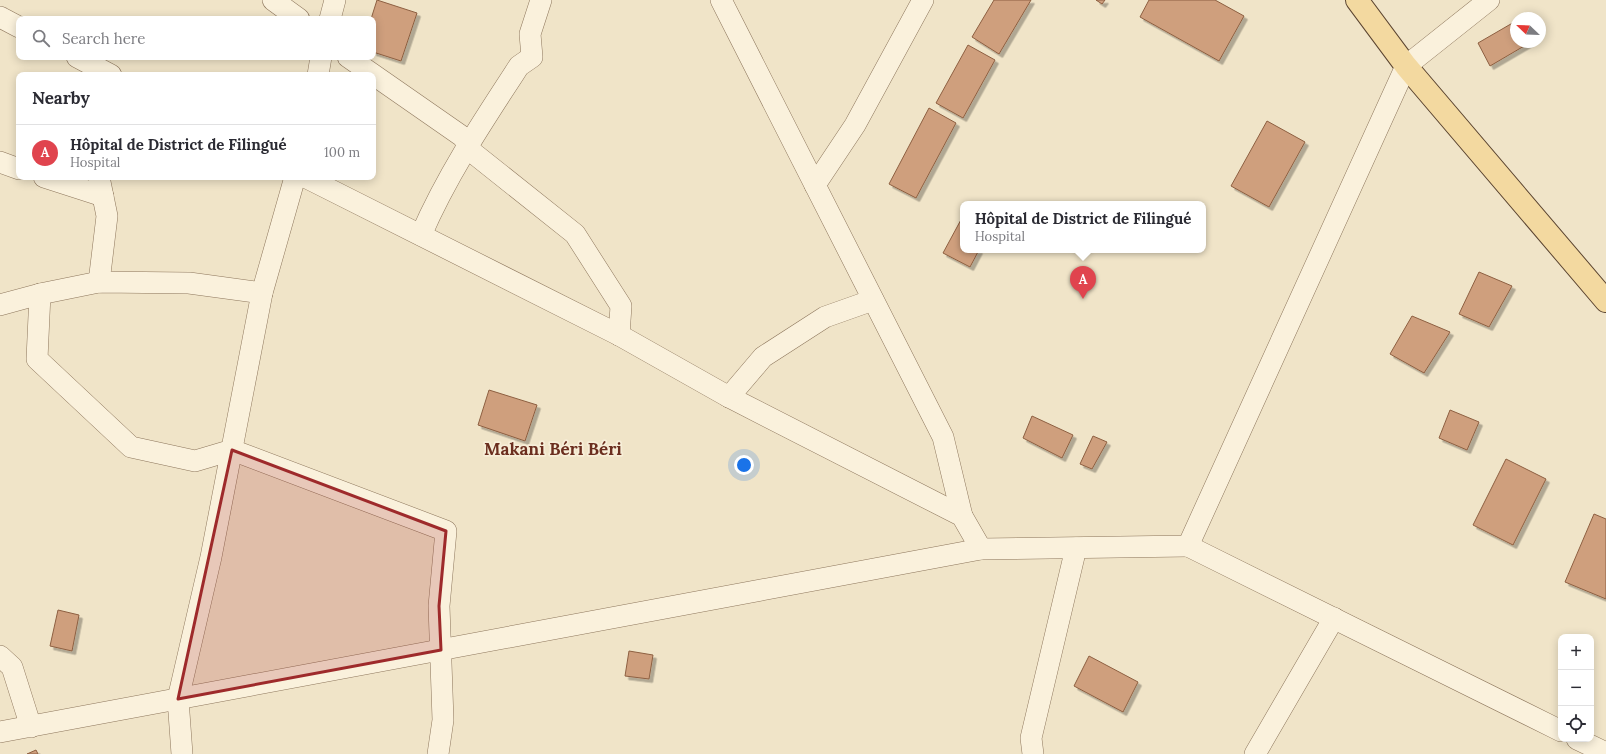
<!DOCTYPE html>
<meta charset="utf-8">
<style>
body{margin:0;font-family:Lora,serif;background:#f2f2f3;color:#2b2b33}
.controls{position:absolute;right:12px;bottom:12px;display:grid;overflow:hidden;border-radius:8px;box-shadow:0 2px 10px #0003}
.controls button{width:36px;height:36px;display:grid;place-items:center;padding:0;border:0;border-bottom:1px solid #e1e1e2;background:#fff;color:#2b2b33;font:20px sans-serif}
.compass{position:absolute;left:1510px;top:12px;width:36px;height:36px;border-radius:50%;background:#fff;box-shadow:0 2px 10px #0003;rotate:293deg}
.you{position:absolute;left:744px;top:465px;width:14px;height:14px;margin:-10px;border:3px solid #fff;border-radius:50%;background:#1a73e8;box-shadow:0 0 0 6px #1a73e833}
.badge{display:grid;place-items:center;width:26px;height:26px;border-radius:50%;background:#111827;color:#fff;font-size:13px;font-weight:700}
.pin{position:absolute;translate:-50% -33px;filter:drop-shadow(0 1px 2px #0008)}
.pin::after{content:'';position:absolute;top:21px;width:14px;height:12px;background:inherit;clip-path:polygon(0 0,100% 0,50% 100%)}
.popup{position:absolute;left:960px;top:201px;width:246px;height:52px;box-sizing:border-box;display:grid;place-content:center;border-radius:8px;background:#fff;filter:drop-shadow(0 1px 3px #0005);font-size:13px;white-space:nowrap;color:#7c7c81}
.popup b{font-size:15px;color:#2b2b33}
.popup::after{content:'';position:absolute;left:50%;top:100%;margin-left:-8px;border:8px solid transparent;border-top-color:#fff}
.list{margin:0;padding:0;list-style:none}
h2{display:flex;justify-content:space-between;align-items:center;height:52px;margin:0;padding:0 16px;font-size:17px}
h2 small{font-size:13px;font-weight:400;color:#7c7c81}
.list li{display:grid;grid-template-columns:26px 1fr auto;gap:12px;align-items:center;box-sizing:border-box;height:56px;padding:0 16px;border-top:1px solid #e1e1e2}
.list b{display:block;font-size:15px;white-space:nowrap}
.list p{margin:0;font-size:13px;white-space:nowrap;color:#7c7c81}
.list em{font-size:13px;font-style:normal;color:#7c7c81}
.icon{flex:none;width:22px;height:22px;fill:none;stroke:currentColor;stroke-width:2;stroke-linecap:round;stroke-linejoin:round}
.map{position:relative;flex:none;width:1606px;height:754px;overflow:hidden}
.search{position:absolute;background:#fff;box-shadow:0 2px 10px #0003;left:16px;top:16px;width:360px;height:44px;display:flex;align-items:center;gap:10px;box-sizing:border-box;padding:0 14px;border-radius:8px;color:#7c7c81;font-size:15px}
.panel{position:absolute;background:#fff;box-shadow:0 2px 10px #0003;left:16px;top:72px;width:360px;height:108px;border-radius:8px}
.map>svg:first-child{display:block}
.building{fill:#cf9f7d;stroke:#8d5f41;filter:url(#shadow)}
.lines{fill:none;stroke-linecap:round;stroke-linejoin:round}
.minor-casing{stroke:#8d765c;stroke-width:22}
.primary-casing{stroke:#5b4430;stroke-width:24}
.minor{stroke:#faf1dc;stroke-width:21}
.primary{stroke:#f3d9a0;stroke-width:22}
.marked{fill:#9e2a2b;fill-opacity:0.2;stroke:#9e2a2b;stroke-width:3;stroke-linejoin:round}
.labels{text-anchor:middle;dominant-baseline:central;stroke-width:3.5;stroke-linejoin:round;paint-order:stroke}
.district-label{font-size:17px;font-weight:bold;fill:#6b2e1e;stroke:#f7eed8}
</style>
<div class="map">
<svg width="1606" height="754" viewBox="0 0 1606 754">
<defs>
<filter id="shadow"><feDropShadow dx="3.5" dy="3.5" stdDeviation="0" flood-color="#0004"/></filter>
</defs>
<rect width="100%" height="100%" fill="#f0e4c8"/>
<g class="building">
<path d="M377,0L417,13L401,61L373,52V19H371Z"/>
<path d="M994,0H1031L999,54L972,37Z"/>
<path d="M1096,0H1105L1102,4Z"/>
<path d="M1149,0H1215L1244,16L1219,61L1140,17Z"/>
<path d="M1516,21V42H1531L1490,66L1478,43Z"/>
<path d="M968,45L995,60L963,118L936,103Z"/>
<path d="M929,108L956,123L916,198L889,184Z"/>
<path d="M1267,121L1305,142L1269,207L1231,186Z"/>
<path d="M963,216V250H979L970,267L943,253Z"/>
<path d="M1479,272L1512,286L1489,327L1459,314Z"/>
<path d="M1412,316L1450,332L1424,373L1390,354Z"/>
<path d="M489,390L537,405L525,441L478,425Z"/>
<path d="M1450,410L1479,422L1467,450L1439,438Z"/>
<path d="M1032,416L1073,435L1062,458L1023,438Z"/>
<path d="M1093,436L1107,442L1092,469L1080,464Z"/>
<path d="M1506,459L1546,479L1513,545L1473,525Z"/>
<path d="M1594,514L1606,519V599L1565,582Z"/>
<path d="M58,610L79,615L72,651L50,646Z"/>
<path d="M629,651L653,655L649,679L625,676Z"/>
<path d="M1089,656L1138,682L1123,712L1074,686Z"/>
<path d="M36,750L38,754H27Z"/>
</g>
<g class="lines">
<g class="minor-casing">
<g id="minor">
<path d="M273,0L299,19"/>
<path d="M721,0L943,437L962,516"/>
<path d="M0,17L19,27"/>
<path d="M330,19L335,0"/>
<path d="M77,57L111,75"/>
<path d="M348,57L463,137L472,152L575,234L621,306L619,335"/>
<path d="M318,75L321,57"/>
<path d="M0,162L19,169"/>
<path d="M44,177L103,196"/>
<path d="M99,177L107,216L99,282"/>
<path d="M305,177L619,335L729,397L962,516L981,549"/>
<path d="M815,185L855,125L923,0"/>
<path d="M421,235C447,175 483,121 519,66L532,57L530,34L541,0"/>
<path d="M40,294L37,359L131,447L195,461L232,450L446,531L439,606L443,720L438,754"/>
<path d="M0,305L40,294L99,282L189,283L262,293"/>
<path d="M729,397L763,357L825,317L873,300"/>
<path d="M1188,546L1561,731"/>
<path d="M0,656L12,667L31,727"/>
<path d="M0,732L981,549L1188,546L1406,66L1489,0"/>
<path d="M1577,739L1606,753"/>
<path d="M182,754L178,699L211,557L262,293L295,177"/>
<path d="M1033,754L1031,738L1076,548"/>
<path d="M1255,754L1334,618"/>
</g>
</g>
<g class="primary-casing">
<path id="primary" d="M1357,0L1406,66L1606,301"/>
</g>
<use href="#minor" class="minor"/>
<use href="#primary" class="primary"/>
</g>
<path class="marked" d="M232,450L446,531L439,606L441,650L178,699Z"/>
<g class="labels">
<g class="district-label">
<text x="553" y="449">Makani Béri Béri</text>
</g>
</g>
</svg>
<div class="controls">
<button>+</button>
<button>−</button>
<button><svg class="icon" aria-label="locate" viewBox="0 0 24 24"><circle cx="12" cy="12" r="6"/><path d="M12 2v4M12 18v4M2 12h4M18 12h4"/></svg></button>
</div>
<svg class="compass" viewBox="-18 -18 36 36"><path d="M0-13l5 13h-10z" fill="#e53935"/><path d="M0 13l5-13h-10z" fill="#7c7c81"/></svg>
<div class="you"></div>
<div class="pin badge" style="left:1083px;top:299px;background:#e0444e">A</div>
<div class="popup"><b>Hôpital de District de Filingué</b>Hospital</div>
<div class="search"><svg class="icon" aria-label="search" viewBox="0 0 24 24"><circle cx="10" cy="10" r="6"/><path d="M15 15l6 6"/></svg>Search here</div>
<section class="panel">
<h2>Nearby<small></small></h2>
<ul class="list">
<li><span class="badge" style="background:#e0444e">A</span><div><b>Hôpital de District de Filingué</b><p>Hospital</p></div><em>100 m</em></li>
</ul>
</section>
</div>
